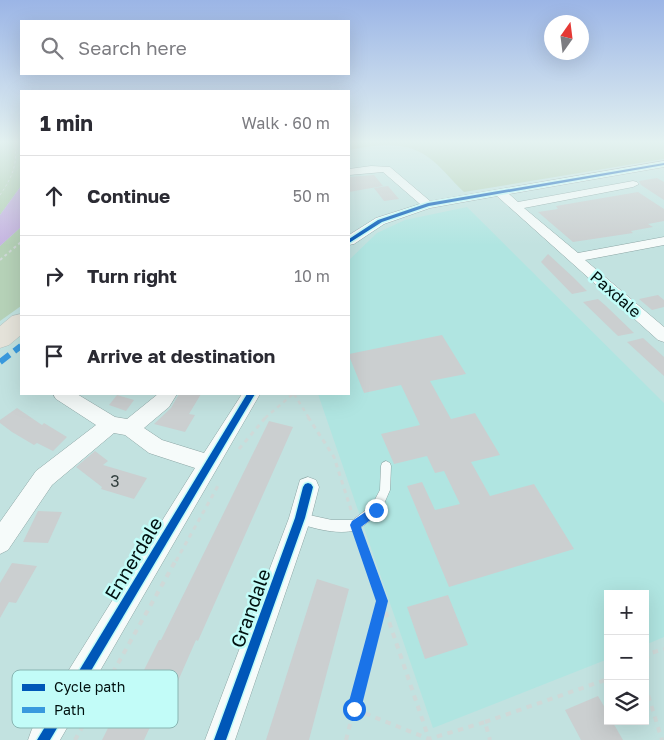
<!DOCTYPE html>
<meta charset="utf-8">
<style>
body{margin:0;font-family:"Golos Text",sans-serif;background:#f2f2f3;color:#2b2b33}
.controls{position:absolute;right:15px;bottom:15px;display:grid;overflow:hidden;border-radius:0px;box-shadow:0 5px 20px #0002}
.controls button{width:45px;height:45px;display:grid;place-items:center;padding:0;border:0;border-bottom:1px solid #e1e1e2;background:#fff;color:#2b2b33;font:25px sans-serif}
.compass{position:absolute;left:544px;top:15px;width:45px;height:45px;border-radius:50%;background:#fff;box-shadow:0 5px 20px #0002;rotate:14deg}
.stop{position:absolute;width:15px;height:15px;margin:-11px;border:4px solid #1a73e8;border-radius:50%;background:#fff}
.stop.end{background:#1a73e8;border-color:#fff;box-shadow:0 1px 5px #0008}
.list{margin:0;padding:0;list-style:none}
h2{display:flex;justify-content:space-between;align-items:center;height:65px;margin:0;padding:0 20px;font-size:21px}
h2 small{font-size:16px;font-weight:400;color:#7c7c81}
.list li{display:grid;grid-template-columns:32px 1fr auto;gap:15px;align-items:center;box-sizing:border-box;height:80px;padding:0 20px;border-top:1px solid #e1e1e2}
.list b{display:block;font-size:19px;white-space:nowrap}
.list em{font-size:16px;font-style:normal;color:#7c7c81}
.icon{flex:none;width:28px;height:28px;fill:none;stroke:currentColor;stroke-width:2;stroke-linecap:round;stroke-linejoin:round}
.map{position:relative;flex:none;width:664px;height:740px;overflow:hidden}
.search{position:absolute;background:#fff;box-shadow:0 5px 20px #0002;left:20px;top:20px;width:330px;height:55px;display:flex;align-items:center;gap:12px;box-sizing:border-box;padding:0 18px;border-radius:0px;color:#7c7c81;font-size:19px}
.panel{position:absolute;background:#fff;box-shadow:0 5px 20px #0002;left:20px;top:90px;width:330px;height:305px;border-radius:0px}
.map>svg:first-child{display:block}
.built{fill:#b0e5e1}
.green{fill:#b6d2b8}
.water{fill:#c7b6e2}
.building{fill:#cbcfd0}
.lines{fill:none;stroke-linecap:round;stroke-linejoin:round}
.service-casing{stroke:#8ca5a4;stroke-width:1}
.minor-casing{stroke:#8ca5a4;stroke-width:1}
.trunk-casing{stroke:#b2c0bf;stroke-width:1}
.path-far4{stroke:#cfd9d8;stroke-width:1;stroke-dasharray:2.5 2.5;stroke-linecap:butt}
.path-far3{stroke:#cfd9d8;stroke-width:2;stroke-dasharray:3 3;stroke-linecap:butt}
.path-far2{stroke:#cfd9d8;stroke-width:2.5;stroke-dasharray:4 4;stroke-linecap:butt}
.path-far1{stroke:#cfd9d8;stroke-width:3;stroke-dasharray:4.5 4.5;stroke-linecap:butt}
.path{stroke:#cfd9d8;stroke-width:4;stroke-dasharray:5.5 5.5;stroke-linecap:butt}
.service{fill:#f6fbfa;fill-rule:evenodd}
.minor{fill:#f6fbfa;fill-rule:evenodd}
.trunk{fill:#e5e3da;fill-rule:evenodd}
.quiet{stroke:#399ade;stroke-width:6;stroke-dasharray:12 6;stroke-linecap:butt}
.cycleway-casing{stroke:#c2fcf8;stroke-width:3}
.cycleway{fill:#0057b8;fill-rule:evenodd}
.route{fill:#1a73e8}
.labels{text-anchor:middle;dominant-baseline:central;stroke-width:5;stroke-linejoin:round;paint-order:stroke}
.street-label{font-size:16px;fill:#00100f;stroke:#c2fcf8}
.near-number-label{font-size:16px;fill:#33403f}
.near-street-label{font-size:19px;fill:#00100f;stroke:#c2fcf8}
.key{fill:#c2fcf8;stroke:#88b5b2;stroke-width:1}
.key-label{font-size:14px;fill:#00100f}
</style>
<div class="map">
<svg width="664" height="740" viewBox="0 0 664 740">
<rect width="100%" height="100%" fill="#c2e2e0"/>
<path class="built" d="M467,207L664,403V637L645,645V594H608V659L433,728L318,394H349V260L377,233L405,220Z"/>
<g class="green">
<path d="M0,141H21V186L0,215Z"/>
<path d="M349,141H664V159L464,192C452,181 441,166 428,157C406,140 373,145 349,150Z"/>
<path d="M21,227V306L0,321V246Z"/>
</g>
<path class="water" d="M21,186V227L0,246V215Z"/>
<g class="building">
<path d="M374,175L383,186L349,192V177Z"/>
<path d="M657,178L664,182V200L641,185L639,181Z"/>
<path d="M388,186L399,199L384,201L374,188Z"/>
<path d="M638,192L664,209V221L648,224L653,227L631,231L633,233L573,242L538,212L558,209L556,206Z"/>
<path d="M548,254L574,278L587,291L572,294L541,262Z"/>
<path d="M658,295L664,300V307L652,310L639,299Z"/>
<path d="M598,299L606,306L634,333L618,336L583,302Z"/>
<path d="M442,335L466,374L430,381L451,419L475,413L500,455L471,462L490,496L534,484L574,549L449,587L407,486L422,482L435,510L460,504L444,471L435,473L427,456L394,464L381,434L420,425L401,385L364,393L349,356V354Z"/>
<path d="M643,338L664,357V376L627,342Z"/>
<path d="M179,394H201L189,414L195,415L185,432L154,424L171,408Z"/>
<path d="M117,395L134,400L126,411L109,405Z"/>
<path d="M17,408L42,425L44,423L67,437L53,451L37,443L34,445L12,432L0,423V420Z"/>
<path d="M269,421L293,427L198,641L196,640L164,713L158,710L144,740H102L120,704L126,706L159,640H161Z"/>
<path d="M95,451L108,461L103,465L147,478L134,499L101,489L102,487L76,467Z"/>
<path d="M38,511L62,512L48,543L23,542Z"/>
<path d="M12,563L37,566L16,603L9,602L0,618V583Z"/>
<path d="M317,579L349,589L309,740H266Z"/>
<path d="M448,595L468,645L425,659L407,607Z"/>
<path d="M598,696L608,713V721H612L623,740H581L565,710Z"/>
</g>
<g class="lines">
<g class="service-casing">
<path id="service" d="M386,461L390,463L391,466L390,490L380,513L359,529C342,536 313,529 296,522L294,518L296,514L300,513L332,520H353L372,505L380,490L381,466L382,463Z"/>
</g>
<g class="minor-casing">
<g id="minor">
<path d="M664,161V167L509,194L518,202L633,181L637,182L639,184L633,187L524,208L578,253L664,237V245L585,260L664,327V342L658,340L497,196L430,208L384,224L354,244L349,245V235L376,218L420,204L383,172L349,175V169L371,166L390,167L430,201Z"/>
<path d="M53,394H77L115,417L127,419L158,394H177L169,407L144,428L162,440L204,453L242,394H260L60,740H28L32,729L195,468L149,453L125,435L114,433L52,485L8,550L0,554V522L36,471L96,425L56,399Z"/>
<path d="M308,477L316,480L319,487L311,518L235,740H205L289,518L300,480Z"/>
</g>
</g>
<g class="trunk-casing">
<path id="trunk" d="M21,314V335L9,345L0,348V326L12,316Z"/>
</g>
<path class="path-far4" d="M0,195C12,178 19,162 14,141"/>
<path class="path-far3" d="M0,260L21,242"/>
<g class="path-far2">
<path d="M294,394L309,418"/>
<path d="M265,418L293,394"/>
</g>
<g class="path-far1">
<path d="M308,417L334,457L352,513"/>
<path d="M239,449L266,417"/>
<path d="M360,537L368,561"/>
<path d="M176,561L219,484"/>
</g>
<g class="path">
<path d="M368,560L429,739"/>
<path d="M645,660L651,653L664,649"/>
<path d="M645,685L662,740"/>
<path d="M354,709L381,602"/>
<path d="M485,722L608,679"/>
<path d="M75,740L176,560"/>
<path d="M346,740L354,709L429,739L485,722L490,740"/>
</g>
<use href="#service" class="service"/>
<use href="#minor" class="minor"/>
<use href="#trunk" class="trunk"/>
<path class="quiet" d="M0,362L21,346"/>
<g class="cycleway-casing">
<g id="cycleway">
<path d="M664,163V165L429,206L382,222L349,243V239L378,220L428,203Z"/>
<path d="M247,394H255L50,740H37Z"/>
<path d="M308,483L311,484L313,487L305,518L226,740H214L295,518L303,487L305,484Z"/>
</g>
</g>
<use href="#cycleway" class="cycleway"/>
</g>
<linearGradient id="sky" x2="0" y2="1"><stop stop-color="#9bb5e6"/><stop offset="0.58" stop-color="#e4f2f1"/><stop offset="1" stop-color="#e4f2f1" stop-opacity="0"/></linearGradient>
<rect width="664" height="245" fill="url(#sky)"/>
<path class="route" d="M376,505L381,510L380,513L361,527L388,601L361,709L359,714L354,716L349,714L347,709L376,601L350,525L352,521Z"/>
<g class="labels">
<g class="street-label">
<text transform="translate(616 294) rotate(41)">Paxdale</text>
</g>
<g class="near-number-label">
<text x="115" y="481">3</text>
</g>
<g class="near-street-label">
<text transform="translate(133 558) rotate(-59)">Ennerdale</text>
<text transform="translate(250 608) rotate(-70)">Grandale</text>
</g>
</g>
<rect x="12" y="670" width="166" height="58" rx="8" class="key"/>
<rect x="22" y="684" width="23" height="7" fill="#0057b8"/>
<rect x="22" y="707" width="23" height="6" fill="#399ade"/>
<g class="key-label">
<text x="54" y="692">Cycle path</text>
<text x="54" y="715">Path</text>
</g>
</svg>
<div class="controls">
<button>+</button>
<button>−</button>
<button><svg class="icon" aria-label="layers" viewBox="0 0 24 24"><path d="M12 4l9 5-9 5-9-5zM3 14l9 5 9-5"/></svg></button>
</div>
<svg class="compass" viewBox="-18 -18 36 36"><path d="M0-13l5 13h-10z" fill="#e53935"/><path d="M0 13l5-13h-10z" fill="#7c7c81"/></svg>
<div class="stop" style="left:354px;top:709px"></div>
<div class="stop end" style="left:376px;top:510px"></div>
<div class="search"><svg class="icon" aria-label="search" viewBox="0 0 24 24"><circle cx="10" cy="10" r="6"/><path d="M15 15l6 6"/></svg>Search here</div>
<section class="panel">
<h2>1 min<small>Walk · 60 m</small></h2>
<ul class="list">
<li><svg class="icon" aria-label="ahead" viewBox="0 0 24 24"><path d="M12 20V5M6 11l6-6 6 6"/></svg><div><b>Continue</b></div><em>50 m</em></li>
<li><svg class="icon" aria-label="right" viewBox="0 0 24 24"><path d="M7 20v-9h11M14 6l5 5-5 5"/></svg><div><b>Turn right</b></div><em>10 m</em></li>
<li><svg class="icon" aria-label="arrive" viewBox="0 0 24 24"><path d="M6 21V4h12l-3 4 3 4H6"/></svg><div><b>Arrive at destination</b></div></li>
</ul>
</section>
</div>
